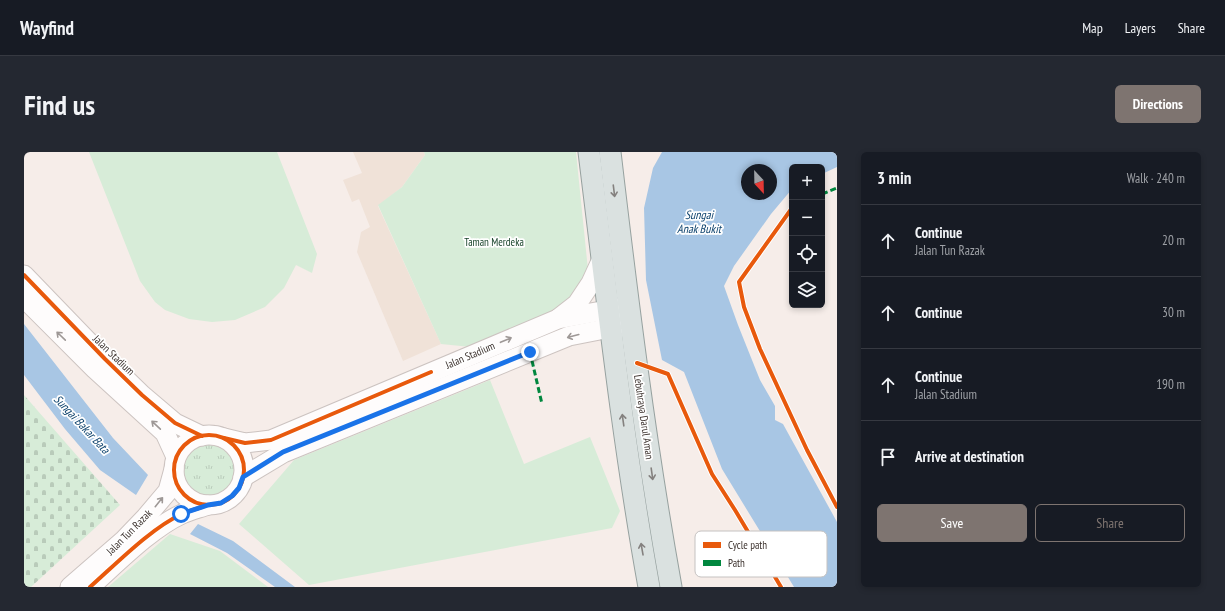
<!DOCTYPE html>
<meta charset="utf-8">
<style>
body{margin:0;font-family:"PT Sans Narrow",sans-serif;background:#242831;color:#f1f3f6}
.controls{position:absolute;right:12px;top:12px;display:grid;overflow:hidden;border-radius:6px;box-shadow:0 2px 6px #0003}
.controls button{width:36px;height:36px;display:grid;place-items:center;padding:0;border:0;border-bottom:1px solid #363941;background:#171b24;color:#f1f3f6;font:20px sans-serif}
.compass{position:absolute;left:717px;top:12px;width:36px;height:36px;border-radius:50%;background:#171b24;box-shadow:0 2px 6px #0003;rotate:158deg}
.stop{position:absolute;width:12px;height:12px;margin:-9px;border:3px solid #1a73e8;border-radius:50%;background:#fff}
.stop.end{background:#1a73e8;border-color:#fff;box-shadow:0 1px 4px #0008}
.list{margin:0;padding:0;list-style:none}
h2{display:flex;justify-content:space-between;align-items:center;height:52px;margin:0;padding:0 16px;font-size:17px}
h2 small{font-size:13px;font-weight:400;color:#9ea1a6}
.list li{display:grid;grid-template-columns:26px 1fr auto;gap:12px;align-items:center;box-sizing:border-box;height:72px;padding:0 16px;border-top:1px solid #363941}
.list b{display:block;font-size:15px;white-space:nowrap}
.list p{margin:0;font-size:13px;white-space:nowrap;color:#9ea1a6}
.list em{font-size:13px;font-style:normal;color:#9ea1a6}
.actions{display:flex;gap:8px;padding:12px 16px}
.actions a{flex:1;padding:9px 0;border:1px solid #7e7470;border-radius:6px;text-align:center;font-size:14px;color:#7e7470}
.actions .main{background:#7e7470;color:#fff}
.icon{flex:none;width:22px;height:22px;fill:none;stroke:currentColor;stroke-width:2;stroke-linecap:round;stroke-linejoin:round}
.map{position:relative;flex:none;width:813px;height:435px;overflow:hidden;border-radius:6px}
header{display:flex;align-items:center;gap:24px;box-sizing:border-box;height:56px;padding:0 20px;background:#171b24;border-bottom:1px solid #363941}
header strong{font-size:19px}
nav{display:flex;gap:22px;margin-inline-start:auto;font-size:14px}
.intro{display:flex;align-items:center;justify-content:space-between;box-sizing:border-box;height:96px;padding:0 24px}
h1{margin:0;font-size:28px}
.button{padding:10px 18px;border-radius:6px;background:#7e7470;color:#fff;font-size:14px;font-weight:700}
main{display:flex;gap:24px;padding:0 24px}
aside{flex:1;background:#171b24;border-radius:6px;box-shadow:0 2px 6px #0003}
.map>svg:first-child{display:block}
.commercial{fill:#f0e2d8}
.grass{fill:url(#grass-tufts)}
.cemetery{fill:url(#cemetery-stones)}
.green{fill:#d7ecd8}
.water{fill:#a8c6e4;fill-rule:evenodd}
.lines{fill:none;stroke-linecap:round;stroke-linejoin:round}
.secondary-casing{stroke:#ccc3c0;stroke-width:21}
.primary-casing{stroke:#96a19f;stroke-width:23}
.secondary{stroke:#fefcfc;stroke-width:19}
.primary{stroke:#dae1e0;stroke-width:21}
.quiet{stroke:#00873e;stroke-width:3;stroke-dasharray:6 3;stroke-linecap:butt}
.cycleway-casing{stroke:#fff;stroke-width:6}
.cycleway{stroke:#e8590c;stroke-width:4}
.oneway{stroke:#84817f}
.oneway2{stroke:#9e9896}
.route{stroke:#1a73e8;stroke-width:5}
.labels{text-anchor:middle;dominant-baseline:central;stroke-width:3.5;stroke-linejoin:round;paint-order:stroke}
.park-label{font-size:11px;fill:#103d23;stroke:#fff}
.street-label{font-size:11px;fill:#3d332f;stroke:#fff}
.water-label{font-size:12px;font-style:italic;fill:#0f446e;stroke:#fff}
.key{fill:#fff;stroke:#c5c2c1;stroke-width:1}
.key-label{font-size:11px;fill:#3d332f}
</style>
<header>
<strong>Wayfind</strong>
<nav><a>Map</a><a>Layers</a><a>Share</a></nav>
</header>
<div class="intro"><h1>Find us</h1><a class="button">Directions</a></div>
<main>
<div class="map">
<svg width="813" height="435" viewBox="0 0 813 435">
<defs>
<pattern id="grass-tufts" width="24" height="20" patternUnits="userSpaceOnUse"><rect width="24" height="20" fill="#d7ecd8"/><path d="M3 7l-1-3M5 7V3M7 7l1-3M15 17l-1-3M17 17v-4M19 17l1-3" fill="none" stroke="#b9cbba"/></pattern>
<pattern id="cemetery-stones" width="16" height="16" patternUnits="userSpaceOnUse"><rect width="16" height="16" fill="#d7ecd8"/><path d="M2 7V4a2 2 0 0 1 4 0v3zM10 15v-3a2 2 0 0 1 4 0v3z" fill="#b9cbba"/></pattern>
</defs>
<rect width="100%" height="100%" fill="#f6ede9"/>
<path class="commercial" d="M329,0H400L401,3L378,35L354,54L417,192L379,209L333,100L337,80L346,75L335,47L328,50L319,28L338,21Z"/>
<circle class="grass" cx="185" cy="318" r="30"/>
<path class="cemetery" d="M0,243L96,353L7,435H0Z"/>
<g class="green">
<path d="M65,0H253L293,102L288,121L272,113L260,136L241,155L211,168L188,170L165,167L141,158L131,150L116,129Z"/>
<path d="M400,0H552L564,118L557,131L538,158L457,196L417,192L354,53L378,35L401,3Z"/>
<path d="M466,228L500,312L566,285L596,359L588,376L285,433L215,372L270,308Z"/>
<path d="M146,382L196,399L244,435H84Z"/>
</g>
<g class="water">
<path d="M638,0H813V15L798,22V15H768V37L747,62L710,114L700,134L714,173L736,228L751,254V268L759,272L813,370V435H770L698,317L660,220L638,208L622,128L620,56L629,16ZM723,18H747V42H723Z"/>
<path d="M0,172L89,286L124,323L112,343L76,318L41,277L0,223Z"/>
<path d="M174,372L209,389L271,435H251L203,401L166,382Z"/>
</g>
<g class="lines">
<g class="secondary-casing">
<g id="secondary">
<path d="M0,123L81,207L118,243L151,271L178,284"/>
<path d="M0,146L71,217L141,281L152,305"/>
<path d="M535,166L553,152L567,131L578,107"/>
<circle cx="185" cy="318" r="35"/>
<path d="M200,286L221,291L247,288L534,167L599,155"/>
<path d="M219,325L259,301L545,184L601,173"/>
<path d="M46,435L99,389L122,365L144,339L150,317"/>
<path d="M66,435C92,412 127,376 158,362C167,358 176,356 184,353"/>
</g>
</g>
<g class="primary-casing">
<g id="primary">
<path d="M565,0C583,145 599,291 625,435"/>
<path d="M586,0C603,145 621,291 647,435"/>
</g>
</g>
<use href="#secondary" class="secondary"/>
<use href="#primary" class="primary"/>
<g class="quiet">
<path d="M798,42L813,36"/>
<path d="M506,200L518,252"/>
</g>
<g class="cycleway-casing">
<g id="cycleway">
<path d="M768,56L715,130L720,155L736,197L783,298L813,355"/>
<path d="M0,123L81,207L118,243L151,271L178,284"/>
<path d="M613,211L644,222L688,322L711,358L757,435"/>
<circle cx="185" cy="318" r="35"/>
<path d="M200,286L221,291L247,288L407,220"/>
<path d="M66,435C92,412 127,376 158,362C167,358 176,356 184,353"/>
</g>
</g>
<use href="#cycleway" class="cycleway"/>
</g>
<defs><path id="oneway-shaft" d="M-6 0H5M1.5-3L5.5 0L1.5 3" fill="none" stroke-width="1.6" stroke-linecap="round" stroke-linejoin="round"/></defs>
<g class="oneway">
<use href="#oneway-shaft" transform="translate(590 39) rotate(83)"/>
<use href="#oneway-shaft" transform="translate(599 268) rotate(-98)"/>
<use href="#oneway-shaft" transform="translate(628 322) rotate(82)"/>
<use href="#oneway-shaft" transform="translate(618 397) rotate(-100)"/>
</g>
<g class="oneway2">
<use href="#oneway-shaft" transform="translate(37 184) rotate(-136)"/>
<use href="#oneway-shaft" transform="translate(549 184) rotate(165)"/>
<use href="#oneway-shaft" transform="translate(482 188) rotate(-23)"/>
<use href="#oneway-shaft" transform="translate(132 273) rotate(-137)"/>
<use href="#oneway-shaft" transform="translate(135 350) rotate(-51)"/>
</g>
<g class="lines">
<path class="route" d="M157,362L184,353L197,351L208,344L215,336L219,325L259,300L506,200"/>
</g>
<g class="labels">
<g class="park-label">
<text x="470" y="90">Taman Merdeka</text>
</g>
<g class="street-label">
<text transform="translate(90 203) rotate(44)">Jalan Stadium</text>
<text transform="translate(446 203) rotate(-23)">Jalan Stadium</text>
<text transform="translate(620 265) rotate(82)">Lebuhraya Darul Aman</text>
<text transform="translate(105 380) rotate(-45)">Jalan Tun Razak</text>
</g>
<g class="water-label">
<text x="675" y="62">Sungai<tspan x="675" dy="14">Anak Bukit</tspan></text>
<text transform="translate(58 272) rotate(47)">Sungai Bakar Bata</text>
</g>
</g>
<rect x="671" y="379" width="132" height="46" rx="6" class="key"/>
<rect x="679" y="390" width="18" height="6" fill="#e8590c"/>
<rect x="679" y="408" width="18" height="6" fill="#00873e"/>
<g class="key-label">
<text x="704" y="397">Cycle path</text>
<text x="704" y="415">Path</text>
</g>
</svg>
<div class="controls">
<button>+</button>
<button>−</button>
<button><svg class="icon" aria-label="locate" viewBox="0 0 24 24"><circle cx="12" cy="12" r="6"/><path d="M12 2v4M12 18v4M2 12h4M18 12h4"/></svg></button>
<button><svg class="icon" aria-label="layers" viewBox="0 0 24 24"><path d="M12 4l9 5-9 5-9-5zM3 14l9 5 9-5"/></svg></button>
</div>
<svg class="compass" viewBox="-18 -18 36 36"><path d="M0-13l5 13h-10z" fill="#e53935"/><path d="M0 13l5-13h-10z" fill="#9ea1a6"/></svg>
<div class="stop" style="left:157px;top:362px"></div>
<div class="stop end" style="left:506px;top:200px"></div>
</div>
<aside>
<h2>3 min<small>Walk · 240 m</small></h2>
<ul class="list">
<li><svg class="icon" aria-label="ahead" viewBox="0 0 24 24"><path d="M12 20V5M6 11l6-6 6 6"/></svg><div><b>Continue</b><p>Jalan Tun Razak</p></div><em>20 m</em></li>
<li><svg class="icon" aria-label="ahead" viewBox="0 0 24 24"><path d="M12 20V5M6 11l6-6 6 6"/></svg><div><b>Continue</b></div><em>30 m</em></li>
<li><svg class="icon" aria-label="ahead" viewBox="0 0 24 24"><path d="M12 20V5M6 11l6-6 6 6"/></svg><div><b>Continue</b><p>Jalan Stadium</p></div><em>190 m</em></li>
<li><svg class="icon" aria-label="arrive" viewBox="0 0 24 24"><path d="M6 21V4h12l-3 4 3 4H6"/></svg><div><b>Arrive at destination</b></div></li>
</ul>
<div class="actions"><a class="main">Save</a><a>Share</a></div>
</aside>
</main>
